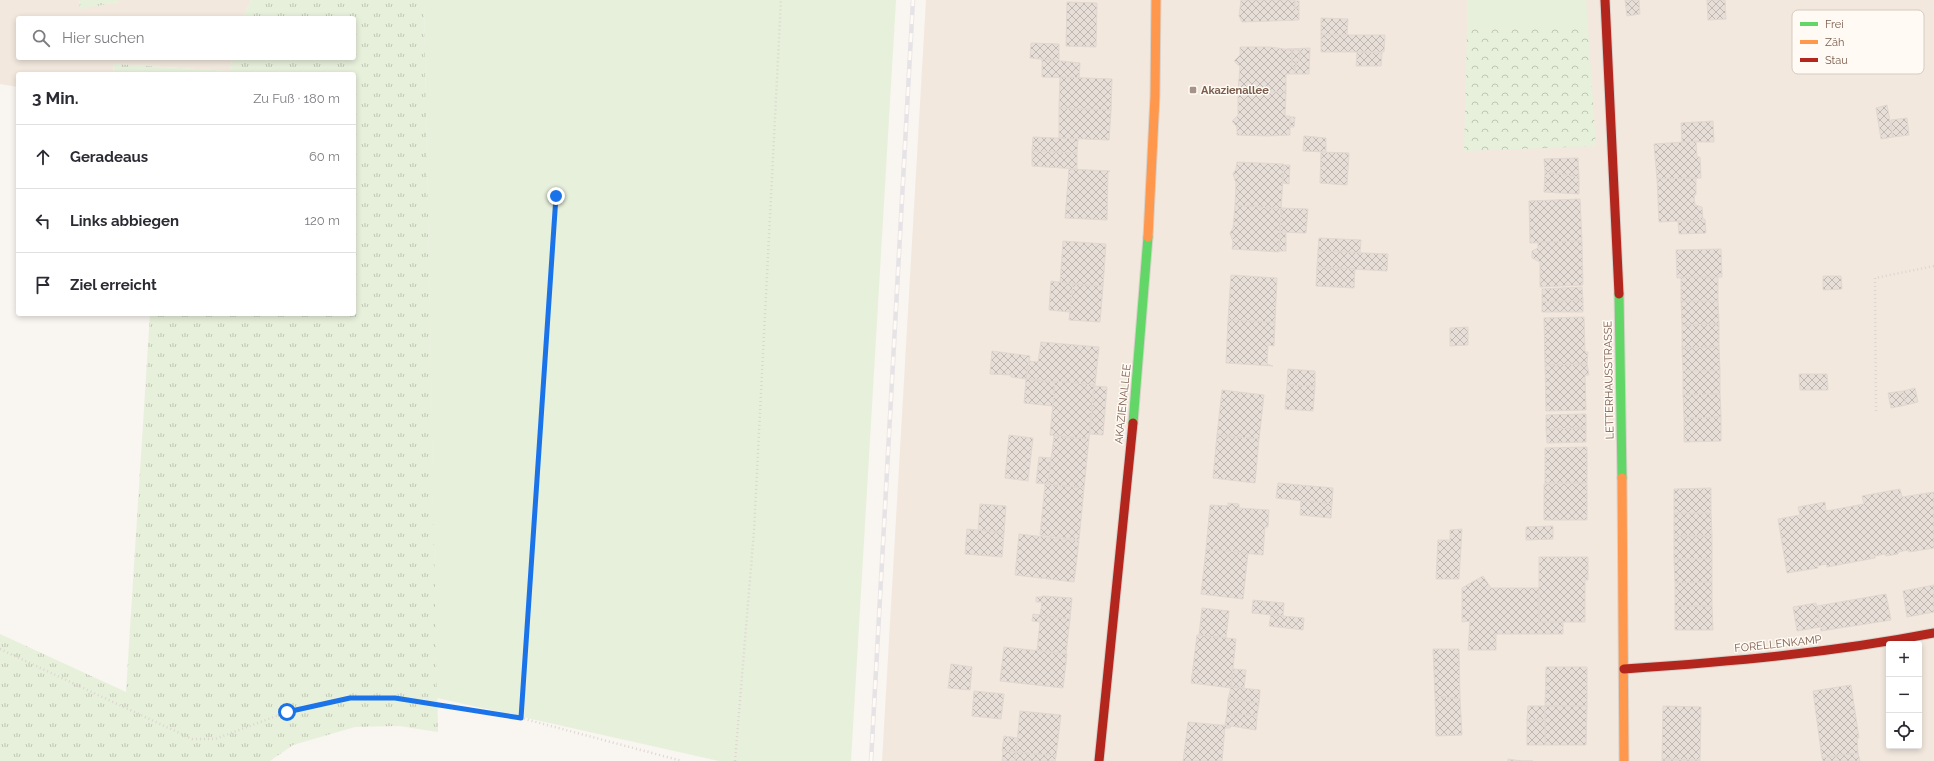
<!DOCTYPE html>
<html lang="de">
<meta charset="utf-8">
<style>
body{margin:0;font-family:Raleway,sans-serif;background:#f2f2f3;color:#2b2b33}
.controls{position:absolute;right:12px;bottom:12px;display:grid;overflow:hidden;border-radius:4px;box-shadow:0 2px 6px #0003}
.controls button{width:36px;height:36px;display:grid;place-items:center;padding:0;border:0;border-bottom:1px solid #e1e1e2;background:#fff;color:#2b2b33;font:20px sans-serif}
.stop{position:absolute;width:12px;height:12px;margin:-9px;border:3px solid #1a73e8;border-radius:50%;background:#fff}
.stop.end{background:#1a73e8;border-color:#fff;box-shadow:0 1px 4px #0008}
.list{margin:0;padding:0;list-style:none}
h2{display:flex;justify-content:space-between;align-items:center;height:52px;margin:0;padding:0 16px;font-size:17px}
h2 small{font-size:13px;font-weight:400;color:#7c7c81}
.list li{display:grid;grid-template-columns:26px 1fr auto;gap:12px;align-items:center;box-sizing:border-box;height:64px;padding:0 16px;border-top:1px solid #e1e1e2}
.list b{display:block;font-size:15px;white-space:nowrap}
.list em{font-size:13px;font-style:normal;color:#7c7c81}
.icon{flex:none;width:22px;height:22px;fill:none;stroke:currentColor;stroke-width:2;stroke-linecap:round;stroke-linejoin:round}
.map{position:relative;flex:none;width:1934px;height:761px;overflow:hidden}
.search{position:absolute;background:#fff;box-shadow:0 2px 6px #0003;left:16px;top:16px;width:340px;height:44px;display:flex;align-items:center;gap:10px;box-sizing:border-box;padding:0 14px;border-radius:4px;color:#7c7c81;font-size:15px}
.panel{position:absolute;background:#fff;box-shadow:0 2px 6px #0003;left:16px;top:72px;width:340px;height:244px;border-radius:4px}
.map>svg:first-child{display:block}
.residential{fill:#f2e8de;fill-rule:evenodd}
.grass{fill:url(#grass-tufts)}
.park{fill:url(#park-crowns)}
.garden{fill:#e7f0db}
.building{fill:url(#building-cross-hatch);stroke:#e2d8d2}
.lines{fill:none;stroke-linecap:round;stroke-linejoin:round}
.fast-casing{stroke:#d9d2cb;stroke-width:11}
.slow-casing{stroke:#d9d2cb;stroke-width:11}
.jam-casing{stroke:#d9d2cb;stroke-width:11}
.path{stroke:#dcd5d0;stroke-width:2.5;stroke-dasharray:1 3;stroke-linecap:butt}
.fast{stroke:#63d668;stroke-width:9}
.slow{stroke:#ff974d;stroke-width:9}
.jam{stroke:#b3261e;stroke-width:9}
.rail-casing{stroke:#e6e3e7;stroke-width:4.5}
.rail{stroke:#fffaf3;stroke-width:3;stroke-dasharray:9;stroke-linecap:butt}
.route{stroke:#1a73e8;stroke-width:5}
.poi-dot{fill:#a69286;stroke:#fffaf3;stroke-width:1.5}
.labels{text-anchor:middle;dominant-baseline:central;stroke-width:3;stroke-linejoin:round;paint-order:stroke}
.poi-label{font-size:11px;font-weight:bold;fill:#7a5c4d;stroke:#fffaf3;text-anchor:start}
.street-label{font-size:11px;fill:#7a5c4d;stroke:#fffaf3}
.key{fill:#fffaf3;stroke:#d7cbc1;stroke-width:1}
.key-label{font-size:11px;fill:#7a5c4d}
</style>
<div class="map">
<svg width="1934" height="761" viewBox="0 0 1934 761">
<defs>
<pattern id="grass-tufts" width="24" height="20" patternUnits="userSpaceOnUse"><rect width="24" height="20" fill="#e7f0db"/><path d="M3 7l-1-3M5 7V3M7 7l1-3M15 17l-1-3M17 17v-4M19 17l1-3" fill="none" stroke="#c0c6b4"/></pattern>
<pattern id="park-crowns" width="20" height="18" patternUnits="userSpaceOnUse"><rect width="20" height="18" fill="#e7f0db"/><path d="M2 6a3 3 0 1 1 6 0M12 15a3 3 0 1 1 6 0" fill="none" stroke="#c0c6b4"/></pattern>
<pattern id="building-cross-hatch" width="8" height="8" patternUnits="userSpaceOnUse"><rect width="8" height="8" fill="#e6ded7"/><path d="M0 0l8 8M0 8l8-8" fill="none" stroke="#bfb7b1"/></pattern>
</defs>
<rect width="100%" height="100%" fill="#f9f5f0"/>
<g class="residential">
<path d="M0,0H79L80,8L119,2V0H251L243,18H18V58H232L230,71L114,64L113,74H18V87L0,84Z"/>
<path d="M926,0H1934V761H882ZM1889,644H1919V746H1889Z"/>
</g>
<g class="grass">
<path d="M79,0H119V2L80,9Z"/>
<path d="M251,0H424L438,732L399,726L355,727L293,745L270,761H0V634L126,692L150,314H354V74H113L114,64L230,71L232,58H354V18H243Z"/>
</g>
<path class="park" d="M1588,27L1596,146L1464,151L1467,29Z"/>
<g class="garden">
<path d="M424,0H896L851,761H719L437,698Z"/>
<path d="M1467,0H1586L1588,27L1467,29Z"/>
</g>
<g class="building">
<path d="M1241,0H1295V8H1299V20L1242,22L1239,16Z"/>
<path d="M1625,0H1639L1640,14L1627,16Z"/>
<path d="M1707,0H1725L1726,19L1708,20Z"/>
<rect x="1295" y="1" width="4" height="7"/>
<path d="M1067,2L1097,3L1096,47L1066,46Z"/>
<path d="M1321,18L1348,19L1347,35H1321Z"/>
<path d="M1321,35H1385L1384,52H1321Z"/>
<path d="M1031,43L1059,44V61L1030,58Z"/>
<path d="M1240,47H1270L1292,50V67H1295V74H1286V92L1238,91L1240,67L1234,61L1240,55Z"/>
<path d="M1310,48L1309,74H1295L1296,61H1299L1300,50L1287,49Z"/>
<path d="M1292,50H1300L1299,61H1296V67H1292Z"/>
<path d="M1357,52L1382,53L1381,66H1356Z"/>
<path d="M1042,59L1080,63L1079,78L1042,77Z"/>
<path d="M1060,77L1112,79L1111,110L1059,108Z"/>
<path d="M1238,91L1286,92L1285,116H1290V135L1268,136L1237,135V127L1232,121L1238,115Z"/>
<path d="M1887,105L1893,137L1881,139L1876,108Z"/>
<path d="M1059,108L1111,110L1109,140L1059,138Z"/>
<path d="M1290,117H1295L1294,127H1290Z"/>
<path d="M1907,118L1909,135L1893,137L1891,120Z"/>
<path d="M1713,121L1714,142H1682L1681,123Z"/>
<path d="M1304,136L1326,138V152L1303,151Z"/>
<path d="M1033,137L1078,139L1077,153L1032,151Z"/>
<path d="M1699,141L1696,142L1697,157H1700L1701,178L1657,179L1654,144Z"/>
<path d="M1032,151L1077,153V169L1032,166Z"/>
<path d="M1321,152L1349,153L1347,185L1320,183Z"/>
<path d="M1578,158L1579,177L1545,172L1544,159Z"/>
<path d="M1237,162L1284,164L1281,209L1235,205L1236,183L1233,174L1236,169Z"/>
<path d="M1284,165H1290L1289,184L1283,183Z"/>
<path d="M1069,169L1110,171L1108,172L1107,220L1065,218Z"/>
<path d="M1545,172L1579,177V194L1544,192Z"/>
<path d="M1696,178V195H1694L1695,205L1702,207L1703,220L1659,222L1657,179Z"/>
<path d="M1580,199L1582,241L1530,243L1529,201Z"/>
<path d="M1235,205L1281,209L1279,252L1232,249L1233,242L1230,233L1233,228Z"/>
<path d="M1281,208L1308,209L1306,233L1280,232Z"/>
<path d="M1705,219L1706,233L1679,234L1678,222Z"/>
<path d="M1280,232H1286V251H1279Z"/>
<path d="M1319,238L1361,240L1360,253L1318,251Z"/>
<path d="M1063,241L1106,244L1103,286L1060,283Z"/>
<path d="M1582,241L1583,285L1540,287V262L1532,258V251L1538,248V242Z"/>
<path d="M1721,249L1722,277L1677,278L1676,250Z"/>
<path d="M1318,251L1388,254L1387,271L1317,267Z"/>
<path d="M1317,267L1355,269L1354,288L1316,286Z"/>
<path d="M1231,275L1277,278L1275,322L1228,320Z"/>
<path d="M1823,276H1841L1842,289L1823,290Z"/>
<rect x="1681" y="277" width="37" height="24"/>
<path d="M1051,281L1073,284L1070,312L1049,310Z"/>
<path d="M1073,284L1103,286L1100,322L1069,320Z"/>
<path d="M1582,287L1583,300L1542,302V289Z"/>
<path d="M1583,300V312H1542V302Z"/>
<path d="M1681,301H1718L1719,324L1682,325Z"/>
<path d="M1584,317L1585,352H1588L1587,364L1545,365L1544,318Z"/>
<path d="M1228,320L1275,322L1274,346L1268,345L1267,364L1273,366L1226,363Z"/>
<path d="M1719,324V347L1682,348V325Z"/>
<path d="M1468,327V345L1450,346V328Z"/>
<path d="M1041,342L1099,347L1095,385L1026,379L1029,361L1038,362Z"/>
<path d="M1719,347L1720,371H1683L1682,348Z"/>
<path d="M992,351L1030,356L1026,379L1011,377V375L990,374Z"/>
<path d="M1587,364L1589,375H1585L1586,410L1546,411L1545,365Z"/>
<path d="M1288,369L1315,371V386L1287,385Z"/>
<path d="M1683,371H1720V394L1683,395Z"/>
<path d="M1799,374H1827L1828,390H1800Z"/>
<path d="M1026,379L1055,382L1053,406L1024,403Z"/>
<path d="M1055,381L1094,385L1089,439L1050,435Z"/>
<path d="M1287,385L1315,386L1313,411L1285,409Z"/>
<path d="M1094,386L1107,387L1103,435L1090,434Z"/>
<path d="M1915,388L1918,402L1906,405L1903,391Z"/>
<path d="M1222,390L1264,395L1259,439L1217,435Z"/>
<path d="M1903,391L1906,405L1891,408L1888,393Z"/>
<path d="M1720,394L1721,417L1684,418L1683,395Z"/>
<path d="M1586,414V428L1546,429V415Z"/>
<path d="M1721,417V441L1684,442V418Z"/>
<path d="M1586,428V442L1547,443L1546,429Z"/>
<path d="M1009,435L1033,438L1028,481L1005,478Z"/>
<path d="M1217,435L1259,439L1255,483L1213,478Z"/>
<path d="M1054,436L1089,439L1084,488L1048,484Z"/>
<path d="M1587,447V483H1545V448Z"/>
<path d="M1039,457L1051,458L1048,484L1036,483Z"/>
<path d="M1278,483L1333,488L1332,504L1276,498Z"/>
<path d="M1587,483V520H1544V484Z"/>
<path d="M1045,484L1084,488L1079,540L1040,535Z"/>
<path d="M1711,488V513H1674V489Z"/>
<path d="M1900,489L1902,497L1934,492V548L1909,552L1908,550L1898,552V554L1886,556L1885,554L1875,556V558L1827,567L1826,564L1817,566L1818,568L1787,573L1778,519L1800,515L1798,507L1825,502L1826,511L1864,504L1862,496Z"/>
<path d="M1301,500L1332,504L1331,518L1300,515Z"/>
<path d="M1228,503L1239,504V508L1269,510L1268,527H1265L1263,555L1206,549L1210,505L1228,506Z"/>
<path d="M980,504L1006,506L1004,533L978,530Z"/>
<path d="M1674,513H1711L1712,536H1674Z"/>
<path d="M1553,526V539L1526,540V527Z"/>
<path d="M967,529L1004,533L1002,557L965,554Z"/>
<path d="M1462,529L1459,579H1436L1438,540H1450V530Z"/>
<path d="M1019,534L1079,541L1074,582L1015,575Z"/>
<rect x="1674" y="536" width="38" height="23"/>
<path d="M1206,549L1248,553L1243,599L1201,594Z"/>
<path d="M1539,557H1588V580H1585V622H1539Z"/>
<path d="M1674,559H1712V582L1675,583Z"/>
<path d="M1483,576L1491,588H1539V622H1563V634H1496V650H1468L1470,621L1462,622V588Z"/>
<path d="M1712,582V606H1675V583Z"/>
<path d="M1934,585V612L1907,617L1903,591Z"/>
<path d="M1886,594L1891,620L1821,631L1817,606Z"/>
<path d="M1042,596L1072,598L1070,619L1040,616L1042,602H1036V597H1042Z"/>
<path d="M1253,600L1284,603L1283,616L1252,613Z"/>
<path d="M1816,603L1820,627L1797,631L1793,607Z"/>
<path d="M1675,606H1712L1713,630H1675Z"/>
<path d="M1202,608L1229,611L1226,638L1199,635Z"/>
<path d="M1033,614L1070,619L1066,654L1037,650L1040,622L1032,621Z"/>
<path d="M1271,615L1304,618L1303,630L1269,626Z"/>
<path d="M1197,635L1236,639L1231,688L1191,683Z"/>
<path d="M1004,647L1067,654L1063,688L1000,681Z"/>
<path d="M1433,649H1459L1460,699L1435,696Z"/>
<path d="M951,664L972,667L970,690L948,688Z"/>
<path d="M1546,667H1587V706H1545Z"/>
<path d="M1233,669L1246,670L1244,688L1231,687Z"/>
<path d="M1851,685L1859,738H1857L1858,753L1822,758L1813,691Z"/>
<path d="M1231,687L1260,690L1259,703L1228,699Z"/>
<path d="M974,691L1004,694L1001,719L972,716Z"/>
<path d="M1435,696L1460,699L1462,735L1436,736Z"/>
<path d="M1228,699L1259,703L1257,716L1227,713Z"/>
<path d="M1528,706H1545V720H1527Z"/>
<path d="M1545,706H1587L1586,745H1545Z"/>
<path d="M1663,706L1701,707L1700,760L1662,759Z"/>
<path d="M1020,711L1061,715L1056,756L1016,752Z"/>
<path d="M1227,713L1257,716L1256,730L1225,725Z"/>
<rect x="1527" y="720" width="18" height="25"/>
<path d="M1188,722L1231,726L1230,728H1225L1222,761H1183Z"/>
<path d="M1004,736L1018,738L1016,752L1002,751Z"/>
<path d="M1003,751L1016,752L1015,761H1002Z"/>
<path d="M1016,752L1056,756L1055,761H1015Z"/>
<path d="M1858,753L1860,761H1823L1822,758Z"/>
<path d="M1508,759L1522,761H1533H1508Z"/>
<path d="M1662,759L1700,760V761H1662Z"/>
</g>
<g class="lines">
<g class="fast-casing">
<g id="fast">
<path d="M1619,294L1622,478"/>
<path d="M1133,423L1148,237"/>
</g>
</g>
<g class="slow-casing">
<g id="slow">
<path d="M1148,237L1155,96L1156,0"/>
<path d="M1622,478L1624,761"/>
</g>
</g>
<g class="jam-casing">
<g id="jam">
<path d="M1605,0L1619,294"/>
<path d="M1624,669C1728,662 1831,653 1934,633"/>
<path d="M1099,761L1133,423"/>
</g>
</g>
<g class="path">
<path d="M1876,411L1875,278L1934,266"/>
<path d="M0,649L192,739H215L287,712L319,704L350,698H395L521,718L682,761"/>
<path d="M521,718L556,196"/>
<path d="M735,761L754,531L781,0"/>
</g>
<use href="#fast" class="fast"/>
<use href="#slow" class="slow"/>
<use href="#jam" class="jam"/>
<g class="rail-casing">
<path id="rail" d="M871,761L913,0"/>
</g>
<use href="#rail" class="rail"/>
</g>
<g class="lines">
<path class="route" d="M287,712L350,698H395L521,718L556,196"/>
</g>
<rect class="poi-dot" x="1189" y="86" width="8" height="8" rx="2"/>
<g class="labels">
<g class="poi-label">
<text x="1201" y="90">Akazienallee</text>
</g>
<g class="street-label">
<text transform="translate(1609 380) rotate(-91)">LETTERHAUSSTRASSE</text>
<text transform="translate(1123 404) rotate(-84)">AKAZIENALLEE</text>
<text transform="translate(1778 644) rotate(-6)">FORELLENKAMP</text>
</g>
</g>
<rect x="1792" y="10" width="132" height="64" rx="6" class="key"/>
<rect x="1800" y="22" width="18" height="4" fill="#63d668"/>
<rect x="1800" y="40" width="18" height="4" fill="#ff974d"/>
<rect x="1800" y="58" width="18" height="4" fill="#b3261e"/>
<g class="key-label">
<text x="1825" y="28">Frei</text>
<text x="1825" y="46">Zäh</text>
<text x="1825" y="64">Stau</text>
</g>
</svg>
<div class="controls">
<button>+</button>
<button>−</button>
<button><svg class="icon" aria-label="locate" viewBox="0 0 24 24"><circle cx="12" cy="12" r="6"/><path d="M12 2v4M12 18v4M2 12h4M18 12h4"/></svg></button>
</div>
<div class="stop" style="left:287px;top:712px"></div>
<div class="stop end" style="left:556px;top:196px"></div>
<div class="search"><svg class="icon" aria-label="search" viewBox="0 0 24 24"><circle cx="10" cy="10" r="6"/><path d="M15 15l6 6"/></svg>Hier suchen</div>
<section class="panel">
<h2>3 Min.<small>Zu Fuß · 180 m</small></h2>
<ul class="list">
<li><svg class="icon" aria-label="ahead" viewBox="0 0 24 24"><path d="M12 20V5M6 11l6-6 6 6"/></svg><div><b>Geradeaus</b></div><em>60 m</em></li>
<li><svg class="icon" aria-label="left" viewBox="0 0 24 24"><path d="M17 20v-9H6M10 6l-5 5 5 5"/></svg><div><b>Links abbiegen</b></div><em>120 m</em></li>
<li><svg class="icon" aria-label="arrive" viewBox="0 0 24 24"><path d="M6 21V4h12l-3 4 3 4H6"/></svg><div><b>Ziel erreicht</b></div></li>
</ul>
</section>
</div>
